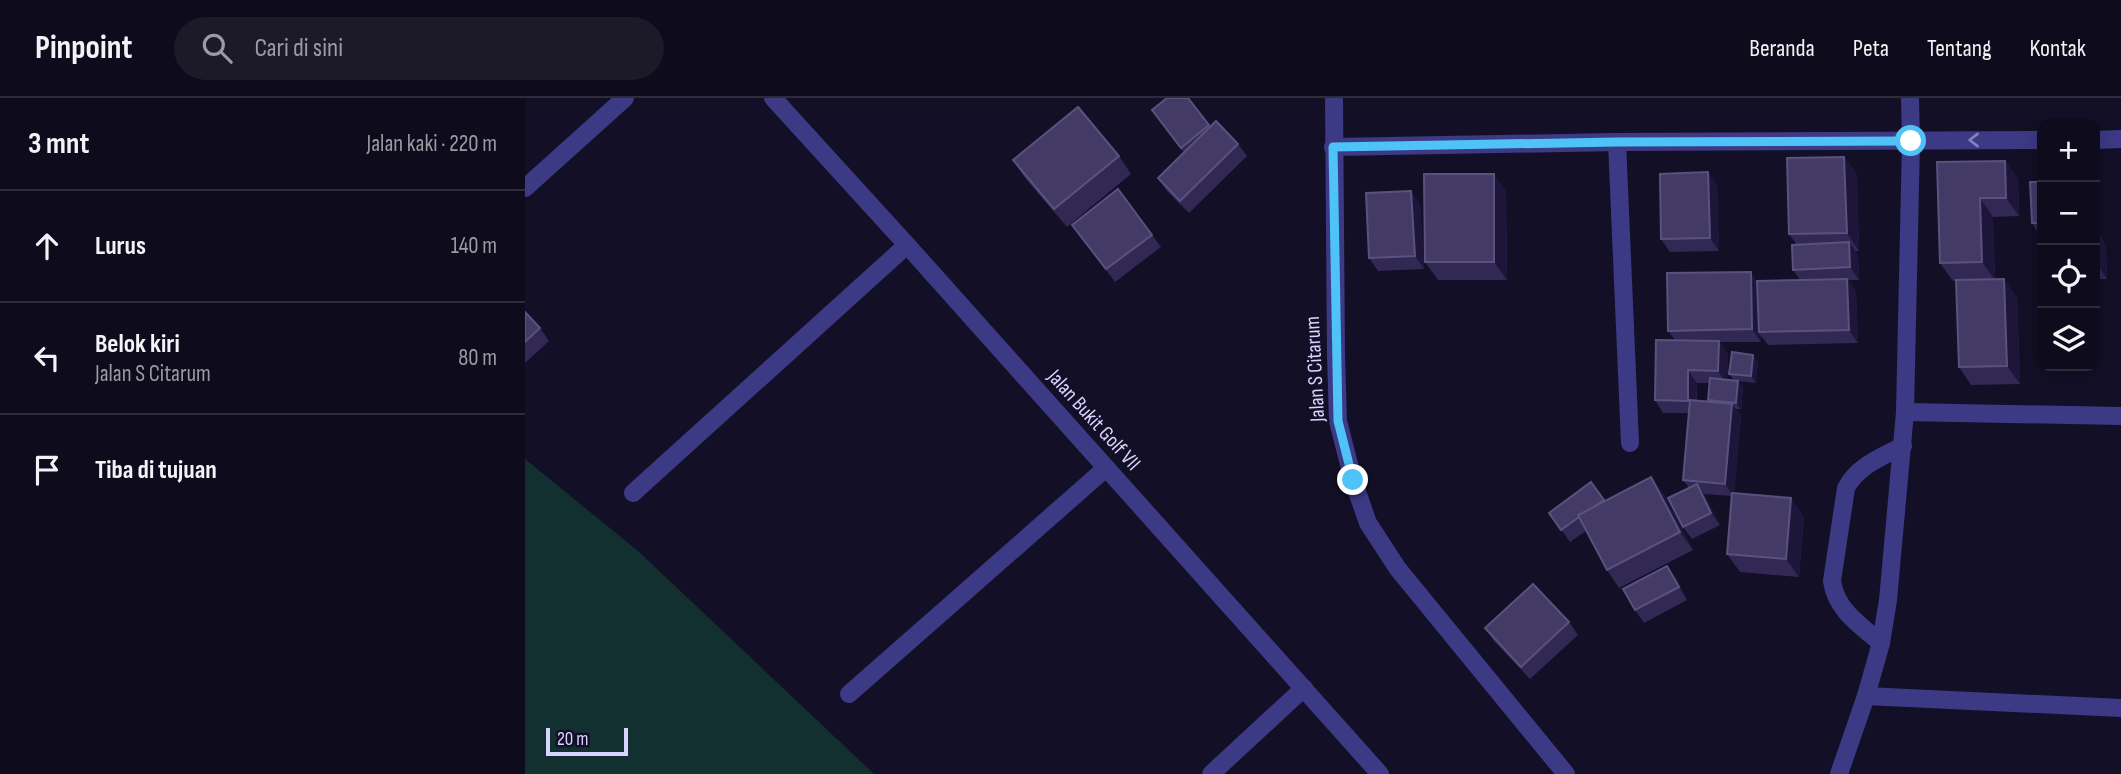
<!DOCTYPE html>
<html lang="id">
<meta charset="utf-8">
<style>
body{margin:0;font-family:"Sofia Sans Condensed",sans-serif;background:#1c1929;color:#f1f3f6}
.controls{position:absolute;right:21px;top:21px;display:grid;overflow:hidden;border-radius:14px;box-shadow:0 4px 18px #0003}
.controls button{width:63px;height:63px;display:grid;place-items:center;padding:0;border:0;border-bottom:2px solid #2e2b3b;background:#0e0b1c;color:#f1f3f6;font:35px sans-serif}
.scale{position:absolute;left:21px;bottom:18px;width:82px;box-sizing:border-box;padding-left:7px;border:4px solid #d9d4ff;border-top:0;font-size:19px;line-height:24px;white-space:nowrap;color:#d9d4ff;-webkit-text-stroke:5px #130f26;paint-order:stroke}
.stop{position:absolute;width:21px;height:21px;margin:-16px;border:5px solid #4fc3f7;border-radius:50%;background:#fff}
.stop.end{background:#4fc3f7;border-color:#fff;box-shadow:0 2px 7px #0008}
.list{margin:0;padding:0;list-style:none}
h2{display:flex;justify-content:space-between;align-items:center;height:91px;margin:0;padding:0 28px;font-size:30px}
h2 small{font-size:23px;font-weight:400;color:#9b9ba3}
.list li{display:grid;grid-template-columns:46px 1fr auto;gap:21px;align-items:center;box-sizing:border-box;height:112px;padding:0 28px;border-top:2px solid #2e2b3b}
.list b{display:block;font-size:26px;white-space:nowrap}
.list p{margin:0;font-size:23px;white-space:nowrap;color:#9b9ba3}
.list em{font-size:23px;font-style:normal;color:#9b9ba3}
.icon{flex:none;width:38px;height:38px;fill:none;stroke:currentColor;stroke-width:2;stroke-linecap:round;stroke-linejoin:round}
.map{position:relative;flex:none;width:1596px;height:676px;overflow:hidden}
header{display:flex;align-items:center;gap:42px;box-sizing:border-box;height:98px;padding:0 35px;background:#0e0b1c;border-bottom:2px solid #2e2b3b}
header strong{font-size:33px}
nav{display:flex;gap:38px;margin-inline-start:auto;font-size:24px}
.search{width:490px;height:63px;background:#1c1929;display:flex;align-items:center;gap:18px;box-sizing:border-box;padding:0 24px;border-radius:38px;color:#9b9ba3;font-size:26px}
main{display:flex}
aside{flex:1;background:#0e0b1c}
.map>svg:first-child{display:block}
.green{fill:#12302f}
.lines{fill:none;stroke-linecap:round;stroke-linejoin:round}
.minor{stroke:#3d3a85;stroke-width:18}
.wall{fill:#312854;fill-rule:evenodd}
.shaded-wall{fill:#1d163a}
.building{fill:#433a66;stroke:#5a527e;stroke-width:2}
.oneway{stroke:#837fbc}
.route{stroke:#4fc3f7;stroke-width:9}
.labels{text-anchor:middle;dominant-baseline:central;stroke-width:5;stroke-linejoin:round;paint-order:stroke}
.street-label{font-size:21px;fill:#d9d4ff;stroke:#130f26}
</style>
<header>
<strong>Pinpoint</strong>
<div class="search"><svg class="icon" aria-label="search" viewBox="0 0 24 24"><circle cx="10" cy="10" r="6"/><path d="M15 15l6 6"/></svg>Cari di sini</div>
<nav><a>Beranda</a><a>Peta</a><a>Tentang</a><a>Kontak</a></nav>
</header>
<main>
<aside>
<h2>3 mnt<small>Jalan kaki · 220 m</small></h2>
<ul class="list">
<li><svg class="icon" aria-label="ahead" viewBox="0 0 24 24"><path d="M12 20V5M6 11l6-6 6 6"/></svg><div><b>Lurus</b></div><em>140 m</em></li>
<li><svg class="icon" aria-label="left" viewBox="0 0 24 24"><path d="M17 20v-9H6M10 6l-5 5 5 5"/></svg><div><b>Belok kiri</b><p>Jalan S Citarum</p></div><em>80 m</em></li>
<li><svg class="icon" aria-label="arrive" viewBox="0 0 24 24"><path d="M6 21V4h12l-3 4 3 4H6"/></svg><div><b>Tiba di tujuan</b></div></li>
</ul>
</aside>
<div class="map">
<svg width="1596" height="676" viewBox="0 0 1596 676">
<rect width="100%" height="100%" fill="#130f26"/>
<path class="green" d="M0,361L113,453L349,676H0Z"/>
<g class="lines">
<g class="minor">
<path d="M248,0L382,147L855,676"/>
<path d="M809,0L811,257L813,323L828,382L843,425L873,471L1041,676"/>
<path d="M1570,42L1596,41"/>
<path d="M1092,44L1105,345"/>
<path d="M808,49L1092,44L1517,42"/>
<path d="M0,90L100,0"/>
<path d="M1380,314L1596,318"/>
<path d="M108,395L382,147"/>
<path d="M1356,545C1335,527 1311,512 1307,483L1321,390C1333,368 1356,359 1378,348"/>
<path d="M324,596L581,370"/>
<path d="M1341,598L1596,610"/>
<path d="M686,676L779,590"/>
<path d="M1314,676L1341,598L1356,545L1363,502L1380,314L1386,43L1385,0"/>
</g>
</g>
<g class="wall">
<path d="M663,0L685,29L713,46L722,58L664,115L642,93L633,80L659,55L627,12Z"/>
<path d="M594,58L606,76L542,129L500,80L488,62Z"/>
<path d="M1319,59L1332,77L1334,153H1330L1333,157L1334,182H1323L1331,194L1333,245L1243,247L1236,238V244H1195L1203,256L1202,282H1209L1204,276L1233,263L1231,285L1213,283L1218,289L1216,311H1211L1216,318L1209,395L1279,418L1274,479L1215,474L1202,456L1207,398L1179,396L1195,427L1167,441L1158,429L1164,390L1158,382L1164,315H1138L1130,302L1150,242L1143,233L1232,183L1275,182L1268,172L1272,147L1264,136ZM1172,285H1185L1184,303L1172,302Z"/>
<path d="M1480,63L1493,81L1494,118L1468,119L1470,182L1492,199L1495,286L1446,287L1434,269L1431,183H1428L1415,165Z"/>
<path d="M969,76L981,94L982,182H913L900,164Z"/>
<path d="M1517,84V138H1515L1507,125Z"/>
<path d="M1192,87L1194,153L1145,154L1136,141Z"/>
<path d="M1570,89L1574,95L1575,136H1574L1581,147L1582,181H1570Z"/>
<path d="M895,106L899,171L853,173L844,160Z"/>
<path d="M547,127L627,137L636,149L590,184Z"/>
<path d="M0,214L15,230L24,243L0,265Z"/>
<path d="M1126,379L1139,397L1168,452L1094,490L1082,472L1061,433L1045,444L1024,415L1066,384L1080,403Z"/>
<path d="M1142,468L1151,480L1162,502L1119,525L1110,512Z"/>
<path d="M1044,524L1053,537L1005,581L969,543L960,530Z"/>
</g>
<g class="shaded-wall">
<path d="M1319,59L1332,77L1334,153L1322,135Z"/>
<path d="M1480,63L1493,81L1494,118L1481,100Z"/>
<path d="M1183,74L1192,87L1194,153L1185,140Z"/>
<path d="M969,76L981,94L982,182L969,164Z"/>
<path d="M1570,89L1574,95L1575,136L1570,129Z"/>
<path d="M886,93L895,106L899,171L890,158Z"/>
<path d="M1455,100L1468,119L1470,182L1457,164Z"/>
<path d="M1572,134L1581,147L1582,181L1573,168Z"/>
<path d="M1324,144L1333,157L1334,182L1325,169Z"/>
<path d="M1226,174L1235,187L1234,234L1236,238V244L1227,231Z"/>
<path d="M1322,181L1331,194L1333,245L1324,232Z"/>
<path d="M1479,181L1492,199L1495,286L1482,268Z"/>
<path d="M1194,243L1203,256L1202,286L1193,273Z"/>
<path d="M1228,257L1233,263L1231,285L1226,278Z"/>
<path d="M1163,272L1172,285L1171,316L1163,303Z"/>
<path d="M1213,283L1218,289L1216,311L1211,305Z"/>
<path d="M1207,306L1216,318L1209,399L1200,386Z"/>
<path d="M1126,379L1139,397L1168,452L1155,434Z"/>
<path d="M1172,386L1181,399L1195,427L1186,415Z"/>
<path d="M1266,400L1279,418L1274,479L1261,461Z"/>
<path d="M1142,468L1151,480L1162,502L1154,489Z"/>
</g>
<g class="building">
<path d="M642,0H663L684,27L656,50L627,12Z"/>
<path d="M553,9L594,58L529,111L488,62Z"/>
<path d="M691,23L713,46L655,103L633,80Z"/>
<path d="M1319,59L1322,135L1264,136L1262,60Z"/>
<path d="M1480,63L1481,100H1455L1457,164L1415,165L1412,64Z"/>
<path d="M1183,74L1185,140L1136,141L1135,76Z"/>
<path d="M899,76H969V164H900Z"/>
<path d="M1505,84H1517V125H1507Z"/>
<path d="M593,91L627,137L581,171L547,127Z"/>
<path d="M886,93L890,158L844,160L841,95Z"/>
<path d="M1570,134H1572L1573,168H1570Z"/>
<path d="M1324,144L1325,169L1268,172L1267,147Z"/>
<path d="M1226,174L1227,231L1143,233L1142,175Z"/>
<path d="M1322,181L1324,232L1234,234L1232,183Z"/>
<path d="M1479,181L1482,268L1434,269L1431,182Z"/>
<path d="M0,214L15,230L0,244Z"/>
<path d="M1131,242L1194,243L1193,273L1163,272V303L1130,302Z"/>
<path d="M1207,254L1228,257L1226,278L1204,276Z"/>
<path d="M1185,280L1213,283L1211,305L1183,302Z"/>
<path d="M1165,302L1207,306L1200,386L1158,382Z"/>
<path d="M1126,379L1155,434L1082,472L1053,417Z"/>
<path d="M1066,384L1079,402L1067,410L1053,417L1054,419L1036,432L1024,415Z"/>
<path d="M1172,386L1186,415L1158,429L1143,400Z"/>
<path d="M1207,395L1266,400L1261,461L1202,456Z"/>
<path d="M1142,468L1154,489L1110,512L1098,491Z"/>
<path d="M1008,486L1044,524L996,569L960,530Z"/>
</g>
<defs><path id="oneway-chevron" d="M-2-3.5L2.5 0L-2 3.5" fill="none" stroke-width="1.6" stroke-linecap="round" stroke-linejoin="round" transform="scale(1.75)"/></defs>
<use class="oneway" href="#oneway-chevron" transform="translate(1449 42) rotate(180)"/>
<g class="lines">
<path class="route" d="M828,382L813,323L808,49L1092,44L1386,43"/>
</g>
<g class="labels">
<g class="street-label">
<text transform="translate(790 271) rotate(-93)">Jalan S Citarum</text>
<text transform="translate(569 322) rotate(48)">Jalan Bukit Golf VII</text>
</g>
</g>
</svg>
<div class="controls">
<button>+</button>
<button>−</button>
<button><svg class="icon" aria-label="locate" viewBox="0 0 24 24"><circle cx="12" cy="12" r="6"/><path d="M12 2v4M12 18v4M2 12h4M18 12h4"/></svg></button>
<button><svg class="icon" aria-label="layers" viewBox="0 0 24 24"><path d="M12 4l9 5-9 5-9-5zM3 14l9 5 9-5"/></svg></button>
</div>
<div class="scale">20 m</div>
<div class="stop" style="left:1386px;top:43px"></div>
<div class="stop end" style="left:828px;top:382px"></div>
</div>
</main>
